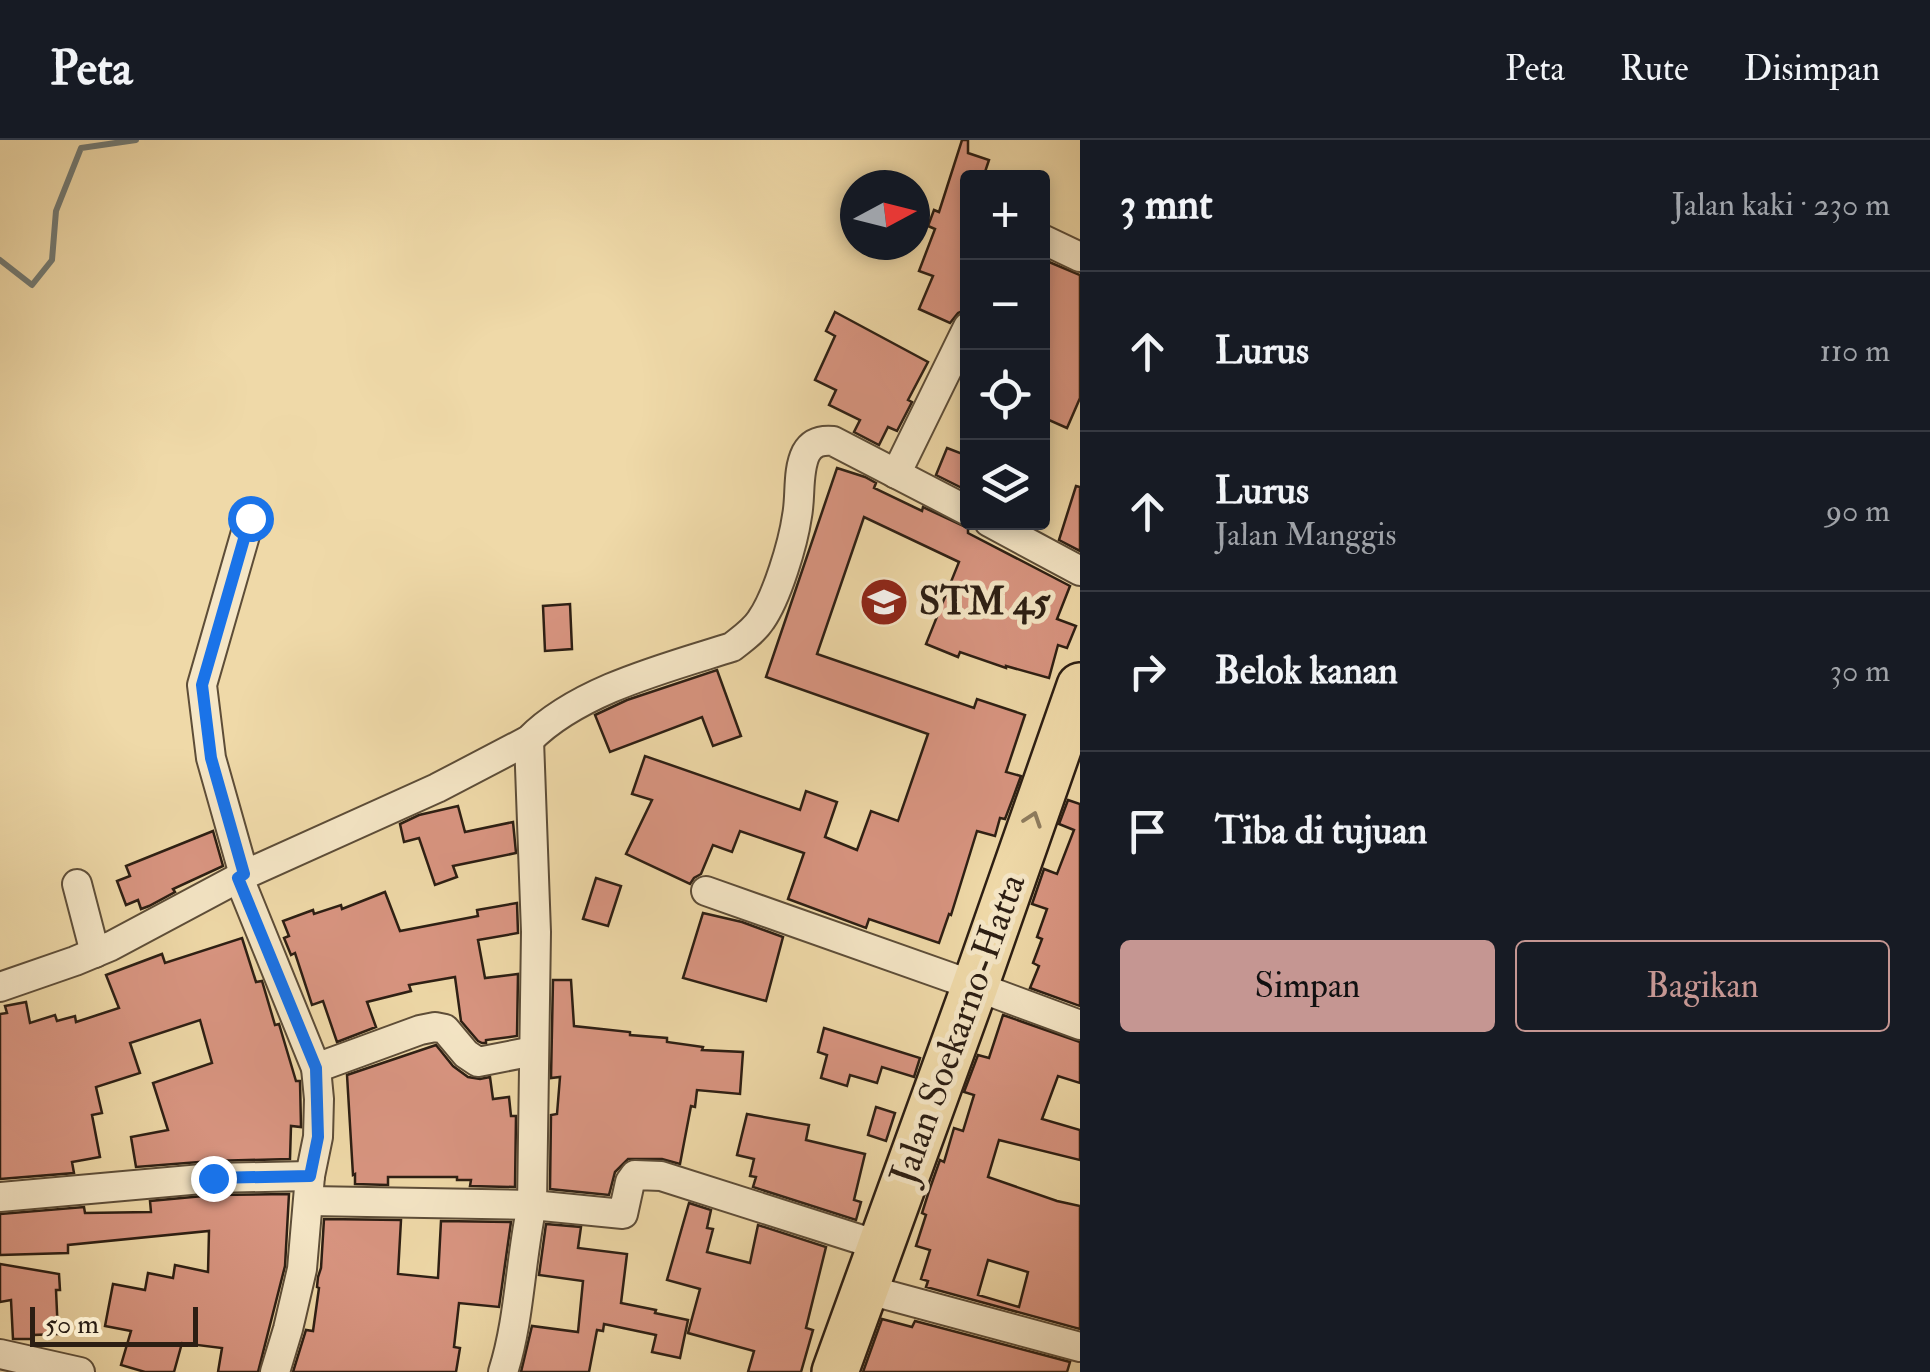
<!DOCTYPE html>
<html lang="id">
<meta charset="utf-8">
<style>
body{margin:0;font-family:"IM FELL Double Pica",serif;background:#20242c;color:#f1f3f6}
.controls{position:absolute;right:30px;top:30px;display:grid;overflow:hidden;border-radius:10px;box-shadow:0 5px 15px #0003}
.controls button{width:90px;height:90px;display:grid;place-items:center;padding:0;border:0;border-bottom:2px solid #363941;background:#171b24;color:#f1f3f6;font:50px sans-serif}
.compass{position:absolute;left:840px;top:30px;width:90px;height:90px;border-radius:50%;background:#171b24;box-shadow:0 5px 15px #0003;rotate:83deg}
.scale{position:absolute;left:30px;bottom:25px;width:168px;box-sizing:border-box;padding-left:10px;border:5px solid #2c1e13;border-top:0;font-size:28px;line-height:35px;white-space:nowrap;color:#2c1e13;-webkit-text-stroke:8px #f5e6c6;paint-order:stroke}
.stop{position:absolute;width:30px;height:30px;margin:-22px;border:8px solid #1a73e8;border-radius:50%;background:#fff}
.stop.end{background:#1a73e8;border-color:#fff;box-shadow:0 2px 10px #0008}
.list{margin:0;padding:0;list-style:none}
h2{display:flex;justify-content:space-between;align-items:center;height:130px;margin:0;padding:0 40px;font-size:42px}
h2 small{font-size:32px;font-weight:400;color:#9ea1a6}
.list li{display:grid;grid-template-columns:65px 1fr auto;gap:30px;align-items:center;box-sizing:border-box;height:160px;padding:0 40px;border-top:2px solid #363941}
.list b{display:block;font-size:38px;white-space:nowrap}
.list p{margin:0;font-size:32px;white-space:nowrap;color:#9ea1a6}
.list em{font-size:32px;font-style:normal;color:#9ea1a6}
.actions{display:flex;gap:20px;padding:30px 40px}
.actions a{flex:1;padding:22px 0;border:2px solid #c59692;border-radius:10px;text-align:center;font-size:35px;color:#c59692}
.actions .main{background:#c59692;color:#111}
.icon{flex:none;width:55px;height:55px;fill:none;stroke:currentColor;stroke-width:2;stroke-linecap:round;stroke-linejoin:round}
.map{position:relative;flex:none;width:1080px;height:1232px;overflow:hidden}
header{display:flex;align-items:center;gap:60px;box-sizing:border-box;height:140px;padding:0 50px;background:#171b24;border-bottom:2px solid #363941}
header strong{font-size:48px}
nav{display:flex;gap:55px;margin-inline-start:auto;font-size:35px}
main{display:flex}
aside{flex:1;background:#171b24}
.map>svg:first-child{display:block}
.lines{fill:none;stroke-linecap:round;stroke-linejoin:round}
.stream{stroke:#727a74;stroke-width:6}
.building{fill:#d99581;stroke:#2c1e13;stroke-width:2.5;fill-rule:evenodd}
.minor-casing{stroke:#5d4d38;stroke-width:32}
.trunk-casing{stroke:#2c1e13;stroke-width:50}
.minor{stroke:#f5e6c6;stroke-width:28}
.trunk{stroke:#efd9a8;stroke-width:45}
.oneway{stroke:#8e7c5e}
.route{stroke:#1a73e8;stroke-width:12}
.labels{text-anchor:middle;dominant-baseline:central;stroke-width:10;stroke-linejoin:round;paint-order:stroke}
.poi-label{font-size:38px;font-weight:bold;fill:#2c1e13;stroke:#f5e6c6;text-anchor:start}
.street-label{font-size:38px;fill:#2c1e13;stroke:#f5e6c6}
</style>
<header>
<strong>Peta</strong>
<nav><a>Peta</a><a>Rute</a><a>Disimpan</a></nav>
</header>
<main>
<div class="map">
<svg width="1080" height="1232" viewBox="0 0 1080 1232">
<rect width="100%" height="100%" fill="#efd9a8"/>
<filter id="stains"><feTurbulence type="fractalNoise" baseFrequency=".002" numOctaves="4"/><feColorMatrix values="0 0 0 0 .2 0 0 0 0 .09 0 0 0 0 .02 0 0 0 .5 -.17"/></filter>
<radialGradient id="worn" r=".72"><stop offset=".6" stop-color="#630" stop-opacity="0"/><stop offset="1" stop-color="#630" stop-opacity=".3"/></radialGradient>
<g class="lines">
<path class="stream" d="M0,120L32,145L52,120L56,71L81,8L136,0"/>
</g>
<g class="building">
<path d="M962,0H968V13L989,20L983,38H968V164L965,170L958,173L950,183L919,169L933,136L919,131L935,89L928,86L934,70L939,72Z"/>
<path d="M1042,119L1080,135V258L1067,288L1042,277Z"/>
<path d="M835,172L928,222L908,260L912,262L897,291L888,287L879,305L854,292L860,280L829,265L836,250L815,240L835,196L826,191Z"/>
<path d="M947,308L968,316V351L936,335Z"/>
<path d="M837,328L865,337L876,343L874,348L922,371L923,367L968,388V393L1070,446L1057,479L1076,486L1067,508L1058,505L1049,538L1006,526V528L960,512L958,517L926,504L959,422L864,377L817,514L974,568L977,559L1025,575L1006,632L1021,636L1013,658L1005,679L1000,678L995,696L977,691L951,775L949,774L939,803L869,779L866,788L788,759L804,713L740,691L732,712L713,705L701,734L694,738L690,744L626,714L652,660L632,654L645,616L800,670L806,651L837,662L825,697L857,710L871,671L898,681L928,594L766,537Z"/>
<path d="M1076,346L1080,347V411L1059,400Z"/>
<path d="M570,464L572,509L545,511L543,466Z"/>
<path d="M717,530L741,596L713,606L702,577L610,612L595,575L627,560Z"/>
<path d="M1068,660L1080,664V866L1030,848L1039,826L1033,823L1042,799L1037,797L1047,769L1032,764L1044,729L1057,734L1074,690L1059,684Z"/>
<path d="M458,666L465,692L513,682L516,713L453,726L457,737L435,745L419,698L404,702L400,684L419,675Z"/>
<path d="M213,691L223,726L173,749L175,752L149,766L141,769L138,760L126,765L117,741L130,736L126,726Z"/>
<path d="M596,738L621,746L608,786L583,779Z"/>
<path d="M385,752L400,791L478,776L477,770L517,763L518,793L478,800L485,838L518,834L517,896L486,900V903H482L478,901L461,881L455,837L409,845L411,851L367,862L376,887L337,902L323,861L312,865L295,813L291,815L284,798L289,796L283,781L313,770L314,774L341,765L342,769Z"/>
<path d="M703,773L742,782L783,797L766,861L683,838Z"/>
<path d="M242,798L256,842L262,841L275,885L279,884L296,941H300L301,987L291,986L290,1019L212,1021L136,1027L131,997L168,990L153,943L212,923L200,880L130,903L140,933L96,947L102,973L92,975L100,1017L72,1022L74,1033L0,1039V874L7,873L5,866L26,862L30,883L55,875L57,881L75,876L76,882L119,868L106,835L162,814L165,823Z"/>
<path d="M553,840H571L574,886L630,892V895L667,898V902L703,907L702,910L743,912L740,954L697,950L695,967L691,966L680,1024L662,1019H628L615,1032L609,1055L550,1049L551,975L557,974L560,937L551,938Z"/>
<path d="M1003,875L1080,902V943L1058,936L1042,979L1080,990V1020L999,1000L988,1037L1057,1061L1080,1066V1189L926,1147L928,1141L921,1139L930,1110L916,1106L926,1075L922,1073L929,1051L940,1020L944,1022L954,988L963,991L974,955L964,952L978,915L989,918ZM988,1120L1028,1132L1019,1167L978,1155Z"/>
<path d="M824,888L920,918L914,937L882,927L877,943L850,935L847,946L821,938L827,915L818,912Z"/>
<path d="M436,905L453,926L468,937L480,939L490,937L493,959L509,957L511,976H516L515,1047L470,1046L471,1040H457V1037H388V1045L355,1044V1034L353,1035L347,935Z"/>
<path d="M876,967L895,973L886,1001L868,995Z"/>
<path d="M747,974L809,985L806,1000L865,1014L854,1060L861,1062L856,1080L753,1047L756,1037L750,1036L754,1019L737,1015Z"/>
<path d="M289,1054L285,1126L258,1232H218L222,1208L182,1203L174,1232H145L121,1225L131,1191L105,1186L113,1144L145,1150L148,1133L173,1138L175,1125L208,1132L209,1091L68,1105V1113L0,1115V1074L84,1067L85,1073L151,1072L150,1061L214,1055Z"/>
<path d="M689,1063L711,1070L707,1088L713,1089L707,1112L750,1123L758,1085L826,1107L806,1188L813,1190L801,1232H748L754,1211L688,1193L700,1149L667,1140Z"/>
<path d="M324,1079L401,1080L398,1134L438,1138L441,1081L511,1082L499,1167L459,1163L454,1207L460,1208L456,1232H293L306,1190L313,1191L319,1148L317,1147L318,1137L321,1128Z"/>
<path d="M546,1084L581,1087L578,1108L627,1114L621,1163L656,1170L655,1173L688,1180L680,1218L652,1212L656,1195L604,1184L603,1191L597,1190L589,1232H521L532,1186L578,1192L583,1141L539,1135Z"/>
<path d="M0,1124L59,1134L60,1150H56L58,1194L33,1195V1199H13L11,1160L0,1162Z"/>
<path d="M882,1179L912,1187L915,1181L1070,1222L1067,1232H863Z"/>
</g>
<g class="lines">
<g class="minor-casing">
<g id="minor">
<path d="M1042,99L1080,117"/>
<path d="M896,334L968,187"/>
<path d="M989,382L1080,431"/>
<path d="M244,735L211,618L202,545L250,378"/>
<path d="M239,738L316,928L319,959L318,997L310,1036L302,1129L288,1189L275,1232"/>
<path d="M77,744L95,813"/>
<path d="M706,751L975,846L1080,885"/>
<path d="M0,847L75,821L111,806L244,735L437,648L529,600C578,550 666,528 732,507C742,499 754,491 761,480C777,457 793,404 797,376C801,356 797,331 806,313C812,302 822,300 833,301L968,371"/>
<path d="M316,928L420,890L435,887L445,889L466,914L478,922L534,911"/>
<path d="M0,1057L213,1038L310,1036"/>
<path d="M310,1061L532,1065L623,1074L630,1042L635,1035L661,1036L881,1106"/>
<path d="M865,1149L1080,1207"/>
<path d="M0,1214L80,1232"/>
<path d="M503,1232C520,1179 520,1120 532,1065L536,792L529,600"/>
</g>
</g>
<g class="trunk-casing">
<path id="trunk" d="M835,1232L975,846L1080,546"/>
</g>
<use href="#minor" class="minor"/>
<use href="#trunk" class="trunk"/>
</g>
<defs><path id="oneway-chevron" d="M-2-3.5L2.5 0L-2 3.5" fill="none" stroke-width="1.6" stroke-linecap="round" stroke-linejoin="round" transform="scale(2.5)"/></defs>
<use class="oneway" href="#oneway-chevron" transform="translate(1033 679) rotate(-71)"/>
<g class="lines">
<path class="route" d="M213,1038L310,1036L318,997L316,928L238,738L244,734L211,618L202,545L250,378"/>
</g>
<defs>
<g id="school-disc" transform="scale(2.5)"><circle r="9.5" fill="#8f2418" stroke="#f5e6c6"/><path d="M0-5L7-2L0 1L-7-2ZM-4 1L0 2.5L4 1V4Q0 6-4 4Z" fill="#fff"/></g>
</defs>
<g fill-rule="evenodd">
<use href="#school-disc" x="884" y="462"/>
</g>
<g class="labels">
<g class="poi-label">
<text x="919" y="462">STM 45</text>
</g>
<g class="street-label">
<text transform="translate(958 889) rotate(-70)">Jalan Soekarno-Hatta</text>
</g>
</g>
<rect width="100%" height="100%" filter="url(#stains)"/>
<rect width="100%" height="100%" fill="url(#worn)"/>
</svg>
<div class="controls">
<button>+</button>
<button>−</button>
<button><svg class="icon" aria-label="locate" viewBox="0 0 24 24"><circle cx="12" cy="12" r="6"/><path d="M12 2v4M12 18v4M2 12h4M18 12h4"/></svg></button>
<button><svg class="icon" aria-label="layers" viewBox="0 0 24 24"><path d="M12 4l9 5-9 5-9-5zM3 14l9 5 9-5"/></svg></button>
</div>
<svg class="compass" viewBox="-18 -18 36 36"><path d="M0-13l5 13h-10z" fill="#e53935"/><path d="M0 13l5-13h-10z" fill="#9ea1a6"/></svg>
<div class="scale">50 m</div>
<div class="stop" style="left:250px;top:378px"></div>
<div class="stop end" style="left:213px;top:1038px"></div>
</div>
<aside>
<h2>3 mnt<small>Jalan kaki · 230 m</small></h2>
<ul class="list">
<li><svg class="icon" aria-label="ahead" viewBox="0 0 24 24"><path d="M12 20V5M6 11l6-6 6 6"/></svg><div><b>Lurus</b></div><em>110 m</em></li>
<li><svg class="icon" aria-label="ahead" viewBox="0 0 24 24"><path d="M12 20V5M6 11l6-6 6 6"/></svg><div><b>Lurus</b><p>Jalan Manggis</p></div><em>90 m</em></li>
<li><svg class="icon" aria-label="right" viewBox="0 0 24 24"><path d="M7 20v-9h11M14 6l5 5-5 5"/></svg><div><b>Belok kanan</b></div><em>30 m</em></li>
<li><svg class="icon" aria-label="arrive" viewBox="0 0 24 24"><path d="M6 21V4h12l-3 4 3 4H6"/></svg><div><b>Tiba di tujuan</b></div></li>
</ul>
<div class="actions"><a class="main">Simpan</a><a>Bagikan</a></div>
</aside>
</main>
